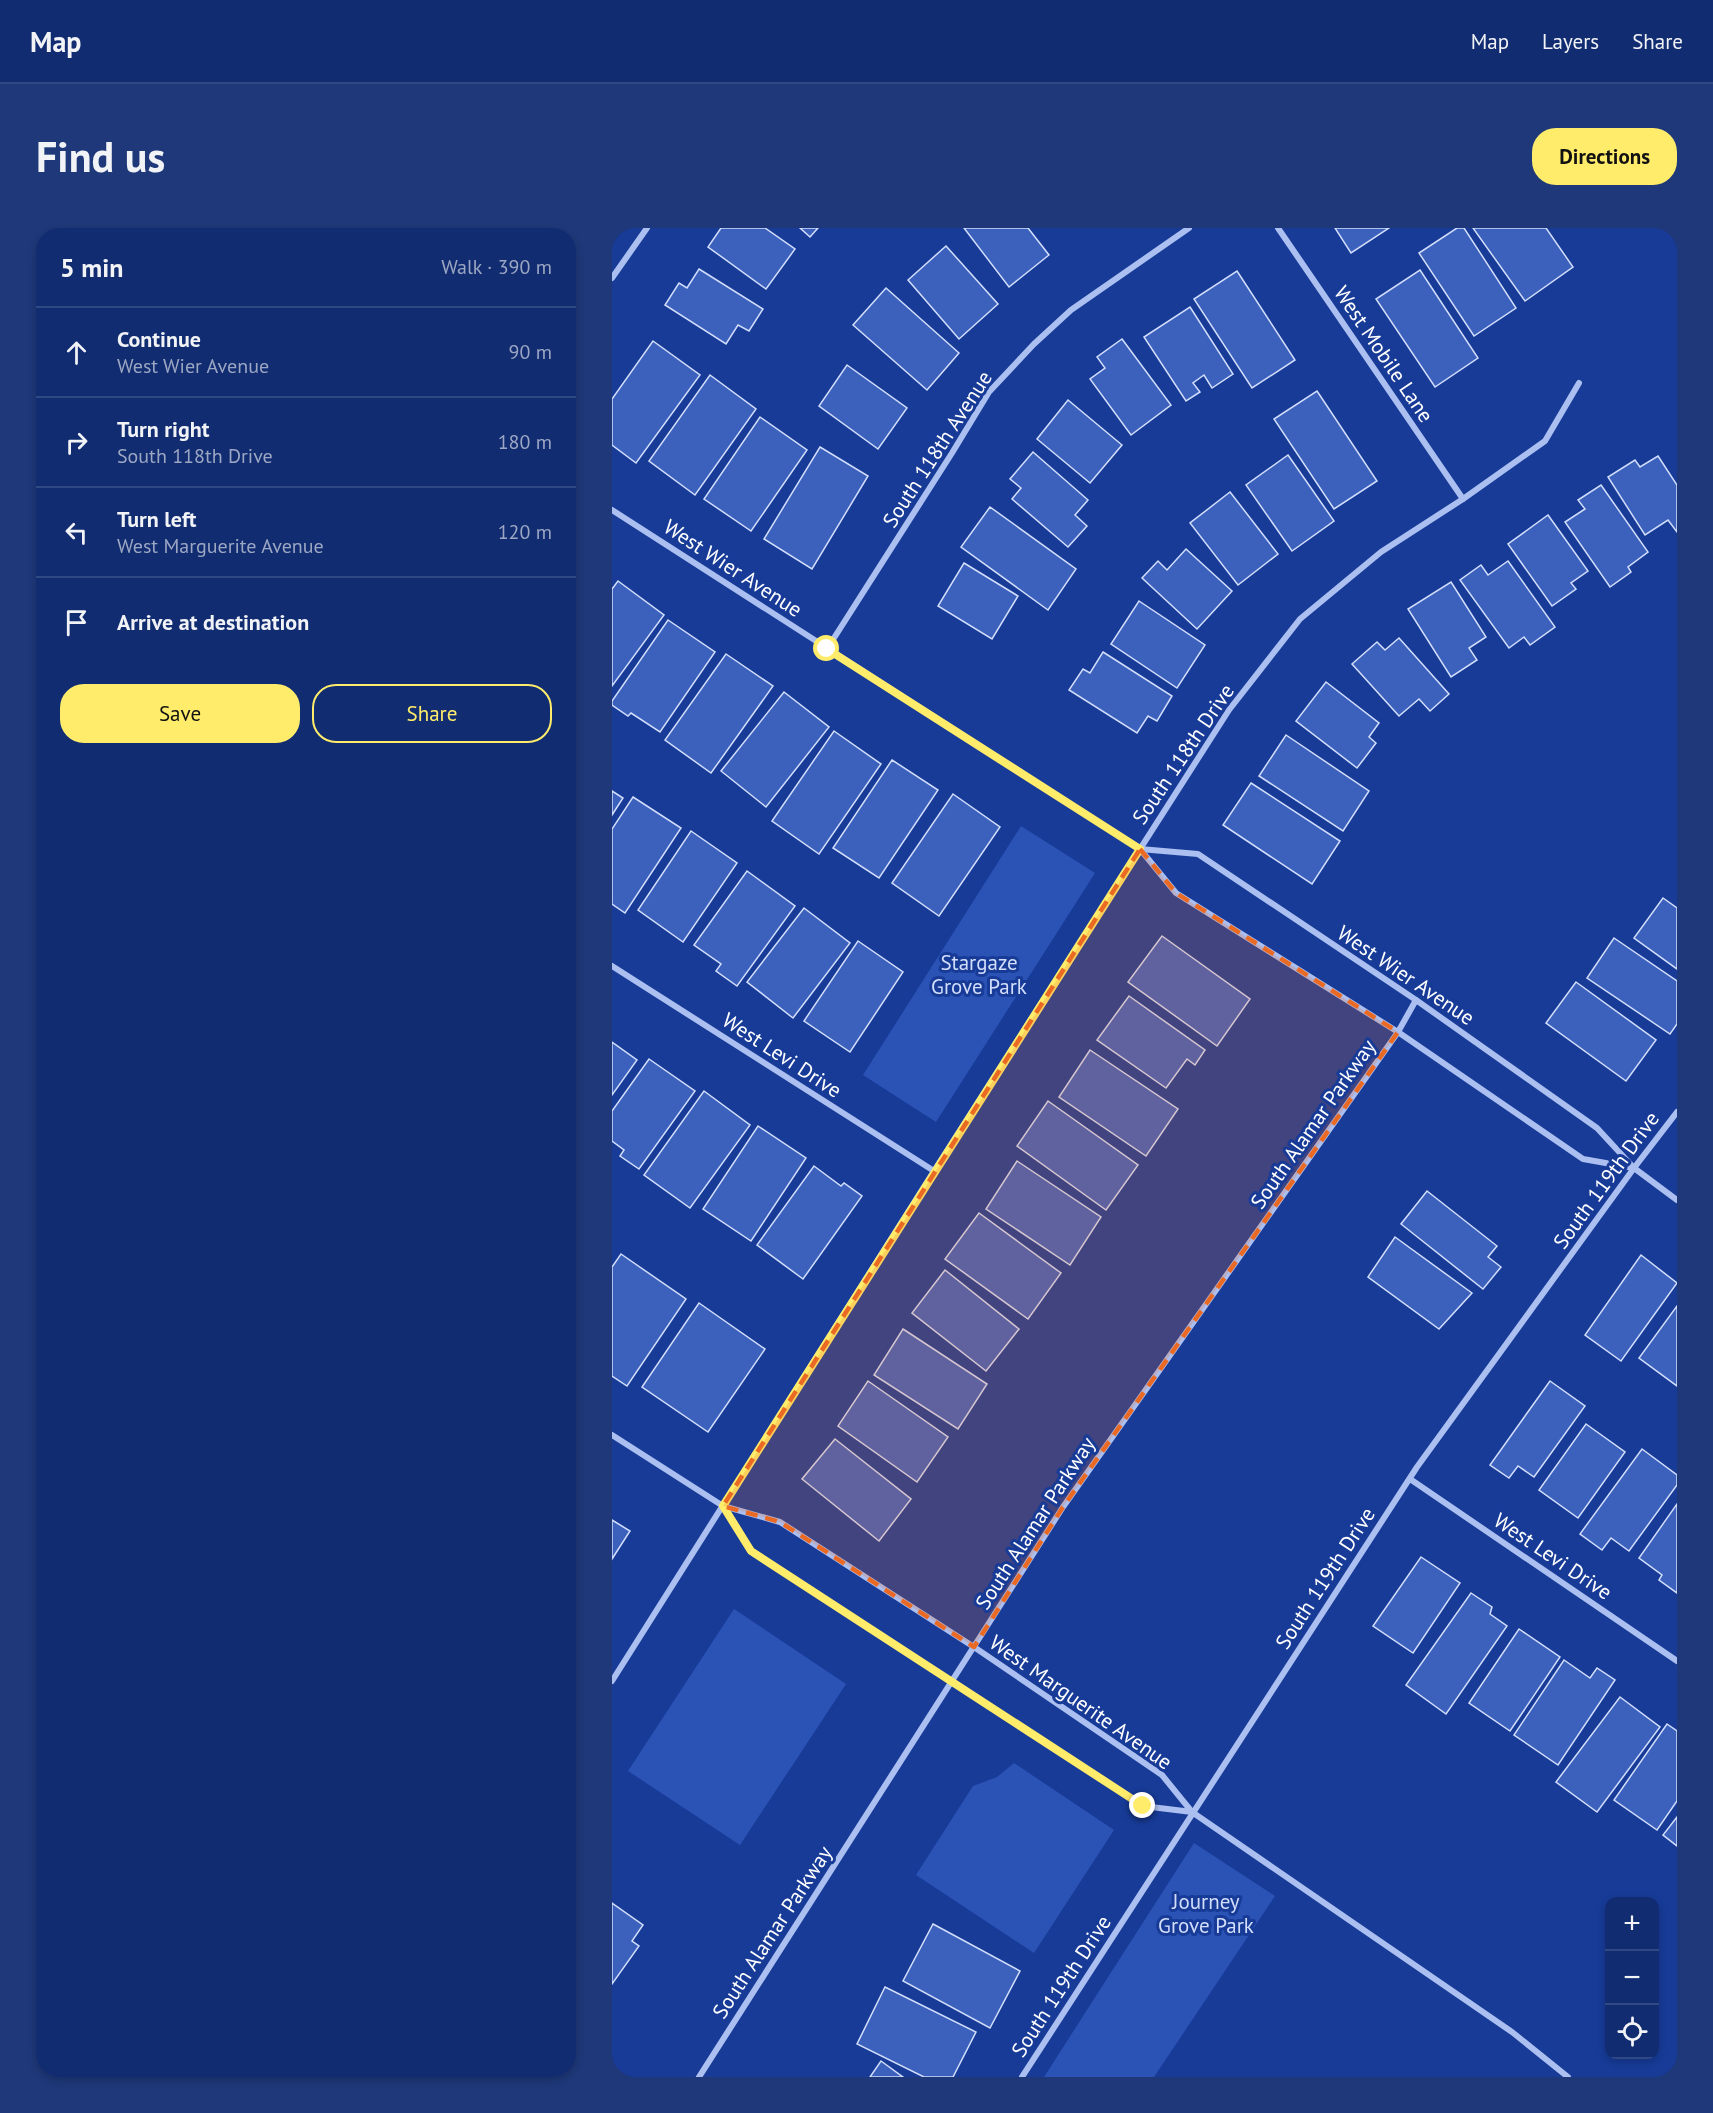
<!DOCTYPE html>
<meta charset="utf-8">
<style>
body{margin:0;font-family:"PT Sans",sans-serif;background:#1e3879;color:#f1f3f6}
.controls{position:absolute;right:18px;bottom:18px;display:grid;overflow:hidden;border-radius:12px;box-shadow:0 3px 9px #0003}
.controls button{width:54px;height:54px;display:grid;place-items:center;padding:0;border:0;border-bottom:2px solid #304884;background:#112c71;color:#f1f3f6;font:30px sans-serif}
.stop{position:absolute;width:18px;height:18px;margin:-14px;border:4px solid #ffec6b;border-radius:50%;background:#fff}
.stop.end{background:#ffec6b;border-color:#fff;box-shadow:0 2px 6px #0008}
.list{margin:0;padding:0;list-style:none}
h2{display:flex;justify-content:space-between;align-items:center;height:78px;margin:0;padding:0 24px;font-size:26px}
h2 small{font-size:20px;font-weight:400;color:#9ca7c3}
.list li{display:grid;grid-template-columns:39px 1fr auto;gap:18px;align-items:center;box-sizing:border-box;height:90px;padding:0 24px;border-top:2px solid #304884}
.list b{display:block;font-size:22px;white-space:nowrap}
.list p{margin:0;font-size:20px;white-space:nowrap;color:#9ca7c3}
.list em{font-size:20px;font-style:normal;color:#9ca7c3}
.actions{display:flex;gap:12px;padding:18px 24px}
.actions a{flex:1;padding:14px 0;border:2px solid #ffec6b;border-radius:24px;text-align:center;font-size:21px;color:#ffec6b}
.actions .main{background:#ffec6b;color:#111}
.icon{flex:none;width:33px;height:33px;fill:none;stroke:currentColor;stroke-width:2;stroke-linecap:round;stroke-linejoin:round}
.map{position:relative;flex:none;width:1065px;height:1849px;overflow:hidden;border-radius:24px}
header{display:flex;align-items:center;gap:36px;box-sizing:border-box;height:84px;padding:0 30px;background:#112c71;border-bottom:2px solid #304884}
header strong{font-size:28px}
nav{display:flex;gap:33px;margin-inline-start:auto;font-size:21px}
.intro{display:flex;align-items:center;justify-content:space-between;box-sizing:border-box;height:144px;padding:0 36px}
h1{margin:0;font-size:42px}
.button{padding:15px 27px;border-radius:24px;background:#ffec6b;color:#111;font-size:21px;font-weight:700}
main{display:flex;gap:36px;padding:0 36px}
aside{flex:1;background:#112c71;border-radius:24px;box-shadow:0 3px 9px #0003}
.map>svg:first-child{display:block}
.green{fill:#2b53b6}
.building{fill:#3c61bd;stroke:#d2defc;stroke-width:1.5}
.lines{fill:none;stroke-linecap:round;stroke-linejoin:round}
.minor{stroke:#abbff1;stroke-width:6}
.route{stroke:#ffec6b;stroke-width:8}
.marked{fill:#ea6a24;fill-opacity:0.2;stroke:#ea6a24;stroke-width:4.5;stroke-dasharray:12 8;stroke-linejoin:round}
.labels{text-anchor:middle;dominant-baseline:central;stroke-width:6;stroke-linejoin:round;paint-order:stroke}
.street-label{font-size:21px;fill:#fff;stroke:#173b97}
.park-label{font-size:21px;fill:#d2defc;stroke:#173b97}
</style>
<header>
<strong>Map</strong>
<nav><a>Map</a><a>Layers</a><a>Share</a></nav>
</header>
<div class="intro"><h1>Find us</h1><a class="button">Directions</a></div>
<main>
<aside>
<h2>5 min<small>Walk · 390 m</small></h2>
<ul class="list">
<li><svg class="icon" aria-label="ahead" viewBox="0 0 24 24"><path d="M12 20V5M6 11l6-6 6 6"/></svg><div><b>Continue</b><p>West Wier Avenue</p></div><em>90 m</em></li>
<li><svg class="icon" aria-label="right" viewBox="0 0 24 24"><path d="M7 20v-9h11M14 6l5 5-5 5"/></svg><div><b>Turn right</b><p>South 118th Drive</p></div><em>180 m</em></li>
<li><svg class="icon" aria-label="left" viewBox="0 0 24 24"><path d="M17 20v-9H6M10 6l-5 5 5 5"/></svg><div><b>Turn left</b><p>West Marguerite Avenue</p></div><em>120 m</em></li>
<li><svg class="icon" aria-label="arrive" viewBox="0 0 24 24"><path d="M6 21V4h12l-3 4 3 4H6"/></svg><div><b>Arrive at destination</b></div></li>
</ul>
<div class="actions"><a class="main">Save</a><a>Share</a></div>
</aside>
<div class="map">
<svg width="1065" height="1849" viewBox="0 0 1065 1849">
<rect width="100%" height="100%" fill="#173b97"/>
<g class="green">
<path d="M409,598L483,645L324,894L251,847Z"/>
<path d="M122,1381L234,1456L128,1617L16,1543Z"/>
<path d="M402,1535L502,1602L422,1725L304,1647L361,1558L385,1549Z"/>
<path d="M582,1615L663,1668L542,1849H432Z"/>
</g>
<g class="building">
<path d="M109,0H153L183,21L154,61L96,19Z"/>
<path d="M188,0H206L198,9Z"/>
<path d="M352,0H416L437,27L397,59Z"/>
<path d="M723,0H777L739,25Z"/>
<path d="M845,0H852L904,80L862,108L807,25Z"/>
<path d="M861,0H934L961,39L913,73Z"/>
<path d="M334,18L386,76L347,111L296,52Z"/>
<path d="M87,41L151,81L137,103L126,97L114,116L53,77L67,55L75,60Z"/>
<path d="M808,42L866,130L823,159L764,71Z"/>
<path d="M625,43L683,132L640,160L582,71Z"/>
<path d="M274,60L347,125L315,162L241,97Z"/>
<path d="M578,79L621,146L600,160L592,147L581,155L588,164L574,173L532,109Z"/>
<path d="M510,111L559,177L519,207L478,151L493,140L485,129Z"/>
<path d="M41,113L88,147L24,235L0,217V171Z"/>
<path d="M235,137L295,180L266,221L207,178Z"/>
<path d="M98,147L144,181L83,267L37,233Z"/>
<path d="M705,163L765,253L722,281L662,191Z"/>
<path d="M456,172L510,217L478,255L425,211Z"/>
<path d="M148,189L195,222L139,303L92,271Z"/>
<path d="M208,219L256,248L200,341L152,311Z"/>
<path d="M421,224L476,272L463,287L475,298L456,319L400,271L409,260L398,251Z"/>
<path d="M676,227L722,293L680,323L634,257Z"/>
<path d="M1046,228L1065,257V304L1056,292L1033,307L996,249L1023,232L1028,239Z"/>
<path d="M989,257L1036,324L1016,339L1019,344L998,359L953,294L973,281L966,272Z"/>
<path d="M618,264L666,326L626,357L578,295Z"/>
<path d="M378,279L464,341L436,382L349,319Z"/>
<path d="M936,287L976,343L959,355L964,361L940,378L896,316Z"/>
<path d="M574,321L620,363L585,401L530,350L546,333L555,342Z"/>
<path d="M896,333L943,399L918,417L912,409L897,420L848,352L869,337L876,347Z"/>
<path d="M352,335L406,368L380,411L326,378Z"/>
<path d="M6,353L52,387L0,458V361Z"/>
<path d="M839,354L874,409L857,420L865,432L839,449L796,381Z"/>
<path d="M527,373L593,417L565,460L499,416Z"/>
<path d="M56,392L103,424L48,504L19,485L16,488L0,477V473Z"/>
<path d="M787,410L837,466L818,483L807,471L787,488L740,436L765,414L773,422Z"/>
<path d="M491,424L560,468L545,493L536,488L525,505L457,462L471,441L478,445Z"/>
<path d="M114,426L161,458L99,545L53,512Z"/>
<path d="M714,454L767,495L757,509L764,515L745,540L684,493Z"/>
<path d="M172,464L217,499L154,579L109,543Z"/>
<path d="M222,503L269,536L207,626L160,593Z"/>
<path d="M674,507L757,563L731,603L647,548Z"/>
<path d="M280,532L326,562L267,650L221,620Z"/>
<path d="M639,555L728,613L700,656L611,597Z"/>
<path d="M0,563L11,570L0,587Z"/>
<path d="M341,566L388,599L327,688L280,655Z"/>
<path d="M21,569L69,600L13,685L0,676V601Z"/>
<path d="M79,603L125,635L71,714L26,682Z"/>
<path d="M135,643L183,678L125,758L104,743L109,736L82,717Z"/>
<path d="M1051,670L1065,680V741L1022,710Z"/>
<path d="M192,680L238,715L181,790L135,754Z"/>
<path d="M550,708L638,771L605,818L516,754Z"/>
<path d="M1002,710L1065,753V796L1058,806L975,750Z"/>
<path d="M246,713L291,744L238,824L192,793Z"/>
<path d="M964,754L1044,812L1014,853L934,795Z"/>
<path d="M517,768L593,822L583,837L575,831L554,860L485,812Z"/>
<path d="M0,814L25,832L0,867Z"/>
<path d="M478,822L566,881L534,928L447,869Z"/>
<path d="M37,831L83,863L27,941L8,928L12,922L0,913V883Z"/>
<path d="M92,863L138,897L78,980L32,947Z"/>
<path d="M436,873L526,937L494,982L405,918Z"/>
<path d="M146,898L194,930L139,1013L91,981Z"/>
<path d="M405,933L489,989L458,1037L374,981Z"/>
<path d="M202,938L229,958L232,955L250,968L191,1051L145,1017Z"/>
<path d="M815,963L885,1018L876,1029L889,1039L871,1061L789,996Z"/>
<path d="M367,985L449,1045L416,1091L333,1031Z"/>
<path d="M783,1009L860,1065L827,1101L756,1049Z"/>
<path d="M9,1026L74,1071L15,1158L0,1148V1039Z"/>
<path d="M1029,1027L1065,1055L1009,1133L973,1107Z"/>
<path d="M333,1042L407,1101L374,1143L300,1085Z"/>
<path d="M87,1075L153,1121L96,1204L30,1159Z"/>
<path d="M1065,1078V1158L1027,1130Z"/>
<path d="M291,1101L375,1156L346,1201L262,1147Z"/>
<path d="M256,1153L336,1209L305,1254L226,1198Z"/>
<path d="M938,1153L973,1178L922,1249L906,1238L897,1250L878,1237Z"/>
<path d="M974,1196L1013,1224L966,1290L927,1262Z"/>
<path d="M223,1211L299,1271L267,1313L190,1251Z"/>
<path d="M1030,1221L1065,1247V1257L1017,1323L999,1310L990,1322L968,1306Z"/>
<path d="M1065,1276V1365L1047,1352L1050,1347L1027,1330Z"/>
<path d="M0,1292L18,1303L0,1331Z"/>
<path d="M809,1329L848,1355L801,1425L761,1398Z"/>
<path d="M859,1365L880,1379L878,1386L895,1398L834,1486L794,1457Z"/>
<path d="M907,1401L948,1429L898,1503L857,1475Z"/>
<path d="M952,1432L978,1450L985,1440L1003,1452L946,1537L902,1507Z"/>
<path d="M1008,1469L1048,1499L985,1584L944,1554Z"/>
<path d="M1055,1496L1065,1503V1573L1045,1602L1002,1572Z"/>
<path d="M1065,1589V1618L1051,1607Z"/>
<path d="M0,1675L31,1697L20,1713L27,1718L0,1756Z"/>
<path d="M321,1696L408,1743L378,1800L291,1753Z"/>
<path d="M273,1759L364,1804L341,1849H312L245,1816Z"/>
<path d="M269,1833L291,1849H258Z"/>
</g>
<g class="lines">
<g class="minor">
<path d="M666,0L851,271"/>
<path d="M0,50L35,0"/>
<path d="M0,282L528,621L564,665L786,804L971,931L1022,940"/>
<path d="M215,421L340,225L377,164L422,116L459,82L577,0"/>
<path d="M528,621L586,626L804,772L985,900L1022,940L1065,972"/>
<path d="M0,738L322,943"/>
<path d="M0,1207L111,1278L168,1294L362,1419L550,1547L580,1584L900,1804L956,1849"/>
<path d="M798,1251L1065,1433"/>
<path d="M112,1278L139,1323L531,1578L580,1584"/>
<path d="M0,1453L322,943L617,482L688,391L769,324L851,271L933,213L967,155"/>
<path d="M87,1849L451,1279L786,804L804,772"/>
<path d="M410,1849L805,1239L1022,940L1065,884"/>
</g>
</g>
<g class="lines">
<path class="route" d="M215,421L528,621L111,1278L139,1323L531,1578"/>
</g>
<path class="marked" d="M528,621L564,665L786,804L451,1279L362,1419L168,1294L111,1278Z"/>
<g class="labels">
<g class="street-label">
<text transform="translate(772 126) rotate(56)">West Mobile Lane</text>
<text transform="translate(325 221) rotate(-57)">South 118th Avenue</text>
<text transform="translate(121 340) rotate(33)">West Wier Avenue</text>
<text transform="translate(571 526) rotate(-56)">South 118th Drive</text>
<text transform="translate(794 747) rotate(34)">West Wier Avenue</text>
<text transform="translate(170 827) rotate(33)">West Levi Drive</text>
<text transform="translate(701 896) rotate(-55)">South Alamar Parkway</text>
<text transform="translate(994 952) rotate(-54)">South 119th Drive</text>
<text transform="translate(423 1295) rotate(-57)">South Alamar Parkway</text>
<text transform="translate(941 1328) rotate(34)">West Levi Drive</text>
<text transform="translate(713 1350) rotate(-57)">South 119th Drive</text>
<text transform="translate(469 1474) rotate(35)">West Marguerite Avenue</text>
<text transform="translate(160 1704) rotate(-57)">South Alamar Parkway</text>
<text transform="translate(449 1758) rotate(-57)">South 119th Drive</text>
</g>
<g class="park-label">
<text x="367" y="734">Stargaze<tspan x="367" dy="24">Grove Park</tspan></text>
<text x="594" y="1673">Journey<tspan x="594" dy="24">Grove Park</tspan></text>
</g>
</g>
</svg>
<div class="controls">
<button>+</button>
<button>−</button>
<button><svg class="icon" aria-label="locate" viewBox="0 0 24 24"><circle cx="12" cy="12" r="6"/><path d="M12 2v4M12 18v4M2 12h4M18 12h4"/></svg></button>
</div>
<div class="stop" style="left:215px;top:421px"></div>
<div class="stop end" style="left:531px;top:1578px"></div>
</div>
</main>
